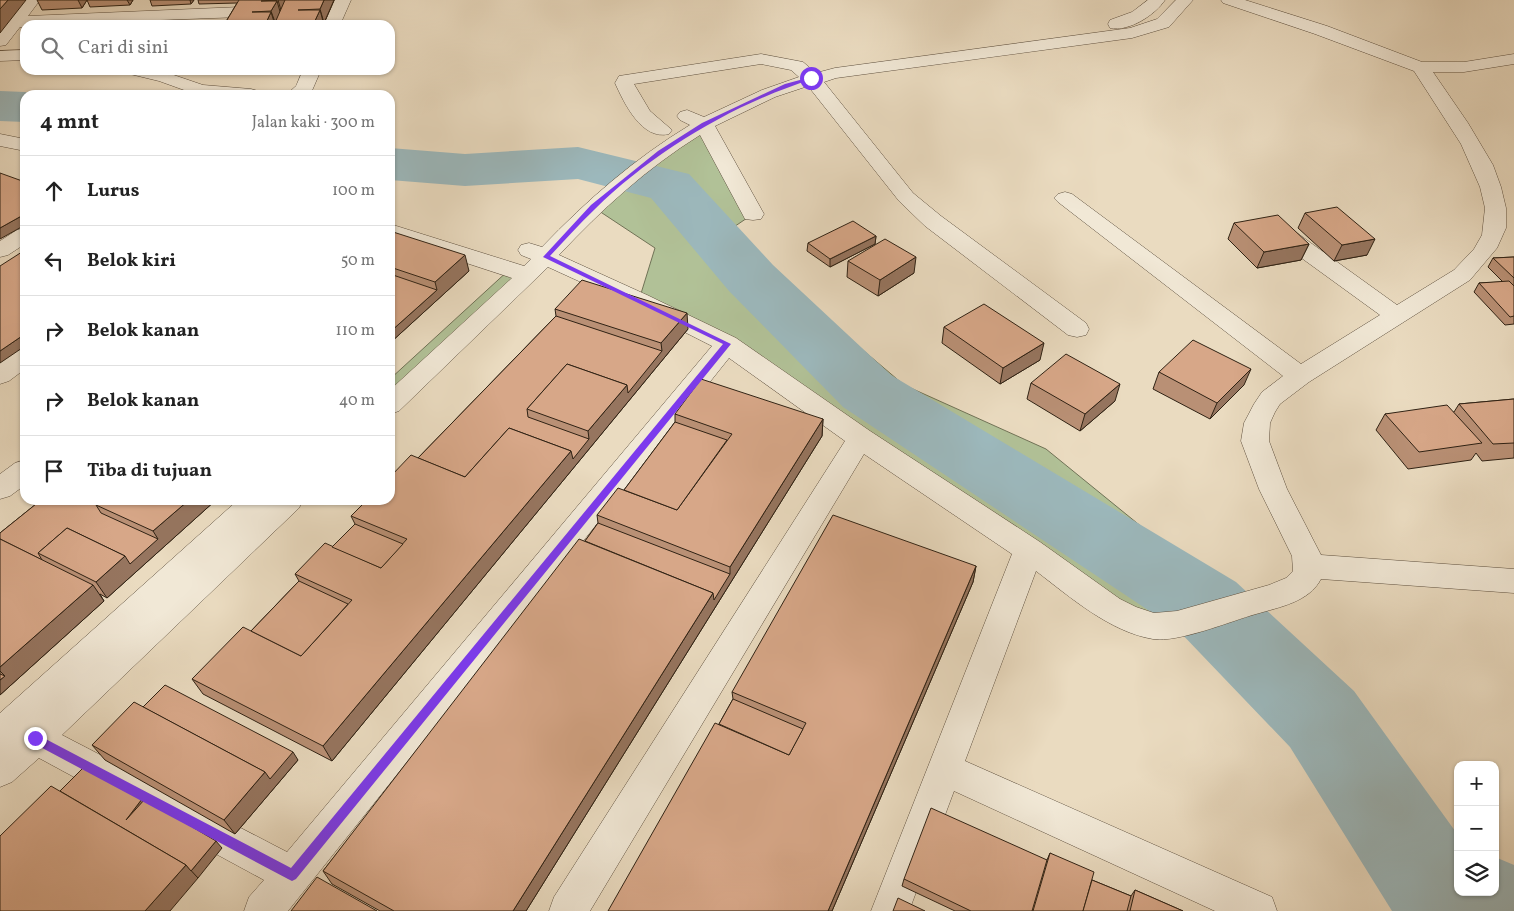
<!DOCTYPE html>
<html lang="id">
<meta charset="utf-8">
<style>
body{margin:0;font-family:Vollkorn,serif;background:#f6f6f6;color:#222}
.controls{position:absolute;right:15px;bottom:15px;display:grid;overflow:hidden;border-radius:10px;box-shadow:0 1px 4px #0004}
.controls button{width:45px;height:45px;display:grid;place-items:center;padding:0;border:0;border-bottom:1px solid #e0e0e0;background:#fff;color:#222;font:25px sans-serif}
.stop{position:absolute;width:15px;height:15px;margin:-11px;border:4px solid #7c3aed;border-radius:50%;background:#fff}
.stop.end{background:#7c3aed;border-color:#fff;box-shadow:0 1px 5px #0008}
.list{margin:0;padding:0;list-style:none}
h2{display:flex;justify-content:space-between;align-items:center;height:65px;margin:0;padding:0 20px;font-size:21px}
h2 small{font-size:16px;font-weight:400;color:#767676}
.list li{display:grid;grid-template-columns:32px 1fr auto;gap:15px;align-items:center;box-sizing:border-box;height:70px;padding:0 20px;border-top:1px solid #e0e0e0}
.list b{display:block;font-size:19px;white-space:nowrap}
.list em{font-size:16px;font-style:normal;color:#767676}
.icon{flex:none;width:28px;height:28px;fill:none;stroke:currentColor;stroke-width:2;stroke-linecap:round;stroke-linejoin:round}
.map{position:relative;flex:none;width:1514px;height:911px;overflow:hidden}
.search{position:absolute;background:#fff;box-shadow:0 1px 4px #0004;left:20px;top:20px;width:375px;height:55px;display:flex;align-items:center;gap:12px;box-sizing:border-box;padding:0 18px;border-radius:15px;color:#767676;font-size:19px}
.panel{position:absolute;background:#fff;box-shadow:0 1px 4px #0004;left:20px;top:90px;width:375px;height:415px;border-radius:15px}
.map>svg:first-child{display:block}
.green{fill:#b1c197;stroke:#707256}
.lines{fill:none;stroke-linecap:round;stroke-linejoin:round}
.river{fill:#9cb8bc;fill-rule:evenodd}
.minor-casing{stroke:#5e503f;stroke-width:1}
.minor{fill:#f1e8d6;fill-rule:evenodd}
.wall{fill:#b99075;stroke:#2f2214}
.shaded-wall{fill:#96755f;stroke:#2f2214}
.building{fill:#d7a788;stroke:#2f2214}
.route{fill:#7c3aed}
</style>
<div class="map">
<svg width="1514" height="911" viewBox="0 0 1514 911">
<rect width="100%" height="100%" fill="#eadbc0"/>
<filter id="stains"><feTurbulence type="fractalNoise" baseFrequency=".004" numOctaves="4"/><feColorMatrix values="0 0 0 0 .2 0 0 0 0 .09 0 0 0 0 .02 0 0 0 .5 -.17"/></filter>
<radialGradient id="worn" r=".72"><stop offset=".6" stop-color="#630" stop-opacity="0"/><stop offset="1" stop-color="#630" stop-opacity=".3"/></radialGradient>
<g class="green">
<path d="M704,124L753,214L725,233L904,385L1046,449L1239,606L1154,626L860,438L639,300L655,248L593,207Z"/>
<path d="M510,269L527,275L390,405V379Z"/>
</g>
<g class="lines">
<g class="river">
<path d="M0,91L25,92L37,95H25V122L0,121Z"/>
<path d="M578,147L689,174L773,265L891,375L1236,582L1354,691L1458,835V892H1495V857L1514,865V911H1392L1290,747L1178,630L843,407L729,291L651,198L578,179L465,186L390,180V148L465,154Z"/>
</g>
<g class="minor-casing">
<g id="minor">
<path d="M23,0H40L28,16L241,7L247,8L249,12L247,16L241,17L25,25V27H20L6,45L0,46V30Z"/>
<path d="M335,0H351L340,25H324Z"/>
<path d="M1148,0H1165C1155,15 1129,32 1110,28L1108,24L1110,20L1132,12Z"/>
<path d="M1176,0H1193L1169,27L1132,38L836,78L824,82L913,193L941,216L1086,323L1089,329L1086,335L1077,337L1068,335L925,226L899,201L808,86L775,97L715,126L764,214L761,219L753,220L745,219L700,135C647,168 602,209 559,255L647,295L736,338L870,431L1040,542L1120,599L1136,607L1154,613L1177,611L1269,585L1286,578L1293,571L1292,556L1259,489L1241,441L1244,423L1254,404L1262,392L1283,376L1058,202L1054,198L1058,194L1065,192L1072,194L1301,364L1380,315L1267,233L1264,228L1267,223L1275,221L1283,223L1397,305L1454,270L1474,249L1482,235L1485,208L1480,187L1461,144L1414,71L1315,34L1223,3L1221,0H1245L1327,26L1422,62H1464L1514,54V64L1464,72H1433L1468,123L1493,165L1501,187L1506,208V228L1497,248L1470,280L1309,382L1280,404L1275,412L1270,423L1269,441L1287,489L1321,555L1514,569V593L1321,579C1309,602 1280,607 1256,614C1231,621 1178,643 1153,639C1110,632 1070,597 1036,571L965,761L1272,897L1277,911H1215L954,791L909,911H871L1012,554L864,454L590,911H549L554,897L845,441L729,358L288,911H244L249,897L264,880L39,758L12,782L0,787V713L238,500H303L299,508L62,735L287,852L712,346L631,305L548,267L399,411L390,414V390L512,278L390,238V224L524,266L531,259L521,255L518,250L521,245L529,243L542,247C587,200 634,159 690,125L680,120L677,116L680,112L687,110L704,117L762,90L799,77L791,70L761,64L634,84L650,111L672,130L669,134C642,141 624,103 615,83L619,76L761,54L803,62L816,73L835,68L1130,28L1157,19Z"/>
<path d="M25,50V60L0,61V51Z"/>
<path d="M127,70H159L203,85L251,89L258,91L260,95H198L159,81L130,74Z"/>
<path d="M303,70H321L311,93L307,95H286L296,86Z"/>
<path d="M0,134L25,139V151L0,146Z"/>
<path d="M25,228V244L8,255L0,257V241L17,230Z"/>
<path d="M25,349V369L9,381L0,384V363L16,351Z"/>
<path d="M25,460V485L10,496L0,499V474L15,463Z"/>
</g>
</g>
<use href="#minor" class="minor"/>
</g>
<g class="wall">
<path d="M37,0H133L130,5L90,7L87,0L82,8L42,10Z"/>
<path d="M150,0H194L191,4L152,6Z"/>
<path d="M198,0H334L324,23H323L324,25H224L237,3L199,4Z"/>
<path d="M1305,213L1367,255L1334,261L1298,228Z"/>
<path d="M1234,223L1309,244L1301,260L1257,268L1228,239Z"/>
<path d="M390,231L469,271L390,343Z"/>
<path d="M876,236L875,244L830,267L807,251L808,243Z"/>
<path d="M1514,257V324L1505,325L1474,292L1479,283L1503,282L1488,267L1493,258Z"/>
<path d="M848,261L914,273L878,296L847,277Z"/>
<path d="M555,309L688,329L332,761L203,694L192,679L251,631L299,581L295,574L332,547L355,524L351,516L418,458L556,316Z"/>
<path d="M944,327L1040,360L1000,384L942,343Z"/>
<path d="M1159,372L1244,385L1210,419L1153,389Z"/>
<path d="M1031,383L1115,401L1080,431L1027,399Z"/>
<path d="M1514,399V458L1482,461L1476,453L1471,460L1408,469L1376,430L1385,414L1454,412L1459,404Z"/>
<path d="M675,414L823,419L822,436L526,911H380L332,884L323,871L585,541L598,523L597,515L624,490L675,422Z"/>
<path d="M41,500H216L107,598L100,594L104,601L0,695V533Z"/>
<path d="M976,566L973,582L832,911L719,724L733,699L732,692Z"/>
<path d="M143,707L298,760L235,834L105,760L92,745Z"/>
<path d="M1050,853L1092,880L1131,896L1135,890L1183,911H955L902,886L904,879L1047,860Z"/>
</g>
<g class="shaded-wall">
<path d="M8,0H26L0,33V9Z"/>
<path d="M78,0H87L82,8Z"/>
<path d="M127,0H133L130,5Z"/>
<path d="M190,0H194L191,4Z"/>
<path d="M278,0H287L282,14Z"/>
<path d="M324,0H334L324,23L320,9Z"/>
<path d="M277,1L281,15L276,25L271,11Z"/>
<path d="M320,10L324,25H313Z"/>
<path d="M271,12L275,25H265Z"/>
<path d="M25,214V225L0,239V228Z"/>
<path d="M876,236L875,244L830,267V259Z"/>
<path d="M1375,239L1367,255L1334,261L1342,245Z"/>
<path d="M1309,244L1301,260L1257,268L1264,252Z"/>
<path d="M465,255L469,271L390,343V332L437,290L435,282Z"/>
<path d="M916,257L914,273L878,296L880,280Z"/>
<path d="M687,313L688,329L332,761L323,746L571,451L589,439L588,431L627,385L662,351L661,343Z"/>
<path d="M25,334V346L0,363V351Z"/>
<path d="M1044,343L1040,360L1000,384L1003,368Z"/>
<path d="M1251,369L1244,385L1210,419L1217,403Z"/>
<path d="M1120,384L1115,401L1080,431L1085,414Z"/>
<path d="M823,419L822,436L526,911H513L713,593L730,574V567Z"/>
<path d="M189,500H216L107,598L96,582L125,556L158,539L153,531Z"/>
<path d="M976,566L973,582L832,911H828Z"/>
<path d="M93,585L104,601L0,695V680L5,676L0,671V667Z"/>
<path d="M293,752L298,760L235,834L224,820L265,772Z"/>
<path d="M142,799L148,807L126,820Z"/>
<path d="M216,841L222,848L198,878L191,871Z"/>
<path d="M186,865L198,878L170,911H145Z"/>
</g>
<g class="building">
<path d="M0,0H8L0,9Z"/>
<path d="M239,0H277L261,1H277L271,11L252,12H271L265,25H224Z"/>
<path d="M285,0H324L320,9L298,10H320L313,25H274Z"/>
<path d="M0,173L25,182V214L0,228Z"/>
<path d="M1337,207L1375,239L1342,245L1305,213Z"/>
<path d="M1278,215L1309,244L1264,252L1234,223Z"/>
<path d="M853,221L876,236L830,259L808,243Z"/>
<path d="M390,231L465,255L435,282L390,267Z"/>
<path d="M885,239L916,257L880,280L848,261Z"/>
<path d="M25,250V334L0,351V266Z"/>
<path d="M1514,257V278L1493,258Z"/>
<path d="M390,274L437,290L390,332Z"/>
<path d="M582,280L687,313L661,343L555,309Z"/>
<path d="M1509,281L1514,286V316L1510,317L1479,283Z"/>
<path d="M984,304L1044,343L1003,368L944,327Z"/>
<path d="M556,316L662,351L628,393L627,385L567,364L527,409L528,417L589,439L573,459L571,451L509,428L465,477L418,458Z"/>
<path d="M1193,340L1251,369L1217,403L1159,372Z"/>
<path d="M1066,354L1120,384L1085,414L1031,383Z"/>
<path d="M567,364L627,385L588,431L527,409Z"/>
<path d="M701,379L823,419L730,567L597,515L618,488L677,510L732,434L675,414Z"/>
<path d="M1514,399V443L1493,444L1459,404Z"/>
<path d="M1447,405L1482,443L1419,452L1385,414Z"/>
<path d="M675,422L727,440L677,510L624,490Z"/>
<path d="M509,428L571,451L323,746L192,679L243,627L301,656L352,600L295,574L325,543L381,568L407,539L351,516L367,500H390V477L411,455L465,477Z"/>
<path d="M41,500H102L96,505L101,513L158,539L130,564L125,556L67,528L38,553L42,560L0,539V533Z"/>
<path d="M102,500H189L153,531L96,505Z"/>
<path d="M833,515L976,566L828,911H608L715,723L789,755L806,723L732,692Z"/>
<path d="M598,523L730,574L714,600L713,593L585,541Z"/>
<path d="M355,524L403,544L381,568L332,547Z"/>
<path d="M67,528L125,556L96,582L38,553Z"/>
<path d="M0,539L93,585L0,667Z"/>
<path d="M579,539L713,593L513,911H394L323,871Z"/>
<path d="M299,581L348,604L301,656L251,631Z"/>
<path d="M0,674L5,676L0,680Z"/>
<path d="M165,685L293,752L270,779L265,772L143,707Z"/>
<path d="M733,699L803,729L789,755L719,724Z"/>
<path d="M134,702L265,772L224,820L92,745Z"/>
<path d="M83,768L142,799L126,820L145,799L216,841L191,871L186,865L60,791Z"/>
<path d="M51,786L186,865L145,911H0V836Z"/>
<path d="M931,808L1047,860L1032,911H971L904,879Z"/>
<path d="M1050,853L1094,872L1083,911H1033Z"/>
<path d="M317,877L377,911H291Z"/>
<path d="M1092,880L1131,896L1127,911H1083Z"/>
<path d="M1135,890L1183,911H1130Z"/>
<path d="M898,898L925,911H893Z"/>
</g>
<path class="route" d="M811,77L813,79C735,103 653,152 595,209C579,224 565,240 550,256L731,344L296,879L292,881L288,879L31,742V735H38L291,868L723,344L543,257L591,205L658,151L702,123L785,84Z"/>
<rect width="100%" height="100%" filter="url(#stains)"/>
<rect width="100%" height="100%" fill="url(#worn)"/>
</svg>
<div class="controls">
<button>+</button>
<button>−</button>
<button><svg class="icon" aria-label="layers" viewBox="0 0 24 24"><path d="M12 4l9 5-9 5-9-5zM3 14l9 5 9-5"/></svg></button>
</div>
<div class="stop" style="left:811px;top:78px"></div>
<div class="stop end" style="left:35px;top:738px"></div>
<div class="search"><svg class="icon" aria-label="search" viewBox="0 0 24 24"><circle cx="10" cy="10" r="6"/><path d="M15 15l6 6"/></svg>Cari di sini</div>
<section class="panel">
<h2>4 mnt<small>Jalan kaki · 300 m</small></h2>
<ul class="list">
<li><svg class="icon" aria-label="ahead" viewBox="0 0 24 24"><path d="M12 20V5M6 11l6-6 6 6"/></svg><div><b>Lurus</b></div><em>100 m</em></li>
<li><svg class="icon" aria-label="left" viewBox="0 0 24 24"><path d="M17 20v-9H6M10 6l-5 5 5 5"/></svg><div><b>Belok kiri</b></div><em>50 m</em></li>
<li><svg class="icon" aria-label="right" viewBox="0 0 24 24"><path d="M7 20v-9h11M14 6l5 5-5 5"/></svg><div><b>Belok kanan</b></div><em>110 m</em></li>
<li><svg class="icon" aria-label="right" viewBox="0 0 24 24"><path d="M7 20v-9h11M14 6l5 5-5 5"/></svg><div><b>Belok kanan</b></div><em>40 m</em></li>
<li><svg class="icon" aria-label="arrive" viewBox="0 0 24 24"><path d="M6 21V4h12l-3 4 3 4H6"/></svg><div><b>Tiba di tujuan</b></div></li>
</ul>
</section>
</div>
